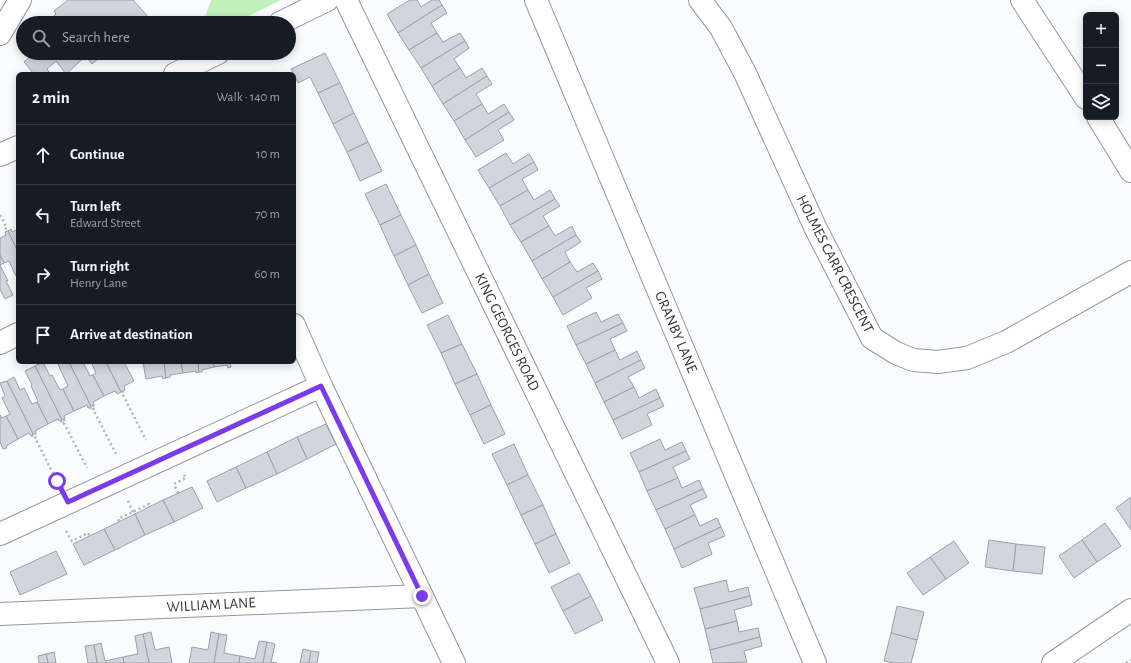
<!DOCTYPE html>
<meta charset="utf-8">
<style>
body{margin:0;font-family:"Alegreya Sans",sans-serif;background:#20242c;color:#f1f3f6}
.controls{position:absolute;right:12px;top:12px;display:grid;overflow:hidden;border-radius:6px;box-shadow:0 2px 10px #0003}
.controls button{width:36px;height:36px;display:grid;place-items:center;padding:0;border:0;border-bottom:1px solid #363941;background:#171b24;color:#f1f3f6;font:20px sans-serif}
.stop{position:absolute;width:12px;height:12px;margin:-9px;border:3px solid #7c3aed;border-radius:50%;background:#fff}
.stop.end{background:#7c3aed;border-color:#fff;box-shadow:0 1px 4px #0008}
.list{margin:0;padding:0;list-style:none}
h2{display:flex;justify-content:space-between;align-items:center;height:52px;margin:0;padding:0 16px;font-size:17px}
h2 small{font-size:13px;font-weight:400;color:#9ea1a6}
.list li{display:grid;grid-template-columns:26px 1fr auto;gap:12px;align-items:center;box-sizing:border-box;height:60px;padding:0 16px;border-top:1px solid #363941}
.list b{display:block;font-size:15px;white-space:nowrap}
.list p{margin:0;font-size:13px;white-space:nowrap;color:#9ea1a6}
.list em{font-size:13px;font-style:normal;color:#9ea1a6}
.icon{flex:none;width:22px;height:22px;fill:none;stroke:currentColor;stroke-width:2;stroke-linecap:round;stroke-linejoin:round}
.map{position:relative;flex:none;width:1131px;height:663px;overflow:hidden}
.search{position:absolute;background:#171b24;box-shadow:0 2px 10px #0003;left:16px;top:16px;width:280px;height:44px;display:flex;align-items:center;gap:10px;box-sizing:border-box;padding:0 14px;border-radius:22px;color:#9ea1a6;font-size:15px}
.panel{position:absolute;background:#171b24;box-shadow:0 2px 10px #0003;left:16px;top:72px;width:280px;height:292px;border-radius:6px}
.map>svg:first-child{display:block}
.green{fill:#c2f1b9}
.building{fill:#d3d5de;stroke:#9d9fa7}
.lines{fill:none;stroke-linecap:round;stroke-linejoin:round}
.minor-casing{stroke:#95979f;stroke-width:24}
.path{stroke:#b3b4b8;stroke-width:2.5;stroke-dasharray:2 3;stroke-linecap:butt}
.minor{stroke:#fff;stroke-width:22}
.route{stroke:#7c3aed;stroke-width:5}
.labels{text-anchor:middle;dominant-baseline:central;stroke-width:3;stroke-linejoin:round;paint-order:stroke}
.street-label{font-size:15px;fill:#353639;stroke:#fff}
</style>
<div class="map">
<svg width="1131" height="663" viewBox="0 0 1131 663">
<rect width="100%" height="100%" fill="#fafbff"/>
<path class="green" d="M211,0H281L234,23H203Z"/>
<g class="building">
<path d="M68,0H133L151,20L148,23H46L56,14L54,11Z"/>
<path d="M410,0H417L421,7L432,0H439L442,5L398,33L387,14Z"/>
<path d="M442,5L447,13L431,23L437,33L409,50L398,33Z"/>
<path d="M437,33L443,42L460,33L465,41L421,68L409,50Z"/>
<path d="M465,41L469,48L454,59L460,68L432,86L421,68Z"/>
<path d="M37,53H105L92,64L86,56L66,74L56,61L47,69L50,74H34L24,62L33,54L35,55Z"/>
<path d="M325,53L340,83L318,93L310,77L298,83L291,69Z"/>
<path d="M460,68L466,78L482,68L487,76L443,104L432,86Z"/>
<path d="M487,76L492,84L476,94L482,104L454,121L443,104Z"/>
<path d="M340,83L354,113L333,124L318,93Z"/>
<path d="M482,104L488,114L504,104L509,112L465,140L454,121Z"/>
<path d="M509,112L514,120L498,130L504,140L476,157L465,140Z"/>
<path d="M354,113L368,142L347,152L333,124Z"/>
<path d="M368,142L382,171L360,181L347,152Z"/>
<path d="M506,153L513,164L529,154L534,162L489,188L478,170Z"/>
<path d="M534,162L538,170L522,179L528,190L500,206L489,188Z"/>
<path d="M386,184L401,215L380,225L365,194Z"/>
<path d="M528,190L534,200L550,190L555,199L510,225L500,206Z"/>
<path d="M555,199L560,206L543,216L549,226L521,242L510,225Z"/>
<path d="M401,215L416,245L394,256L380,225Z"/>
<path d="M549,226L555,236L572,226L576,235L532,261L521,242Z"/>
<path d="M11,229L12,232L18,229V252L8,231Z"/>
<path d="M8,231L18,252V276H16L9,261L4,263L0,255V238L6,235L5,232Z"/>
<path d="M576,235L581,242L565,252L570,262L542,279L532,261Z"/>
<path d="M416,245L429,274L408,285L394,256Z"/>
<path d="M0,255L4,263L0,265L8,281H6L13,295L5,299L0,289Z"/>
<path d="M570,262L577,272L593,263L598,271L553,297L542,279Z"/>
<path d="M598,271L602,279L586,288L592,298L563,315L553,297Z"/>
<path d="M429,274L443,303L422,313L408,285Z"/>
<path d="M596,312L601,322L618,314L623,323L576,345L567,326Z"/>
<path d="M448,315L462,344L441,353L427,325Z"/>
<path d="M623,323L627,331L610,339L615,350L586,364L576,345Z"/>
<path d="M462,344L477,374L455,384L441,353Z"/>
<path d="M615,350L620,360L637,351L641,360L595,383L586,364Z"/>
<path d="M641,360L645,368L628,377L634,387L604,402L595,383Z"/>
<path d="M43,362L50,376L52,375L60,390L63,389L74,411L64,416L65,418L64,419L62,420L35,366Z"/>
<path d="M57,362H69L91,406L88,408L87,405L74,411L63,389L68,386Z"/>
<path d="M69,362H83L90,376L93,375L104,396L93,402L94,405H93L91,406Z"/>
<path d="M91,362H106L121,392L117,394L115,391L104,396L93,375L96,373Z"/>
<path d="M106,362H124L134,381L124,386L125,390L121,392Z"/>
<path d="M143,362H164L166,378L163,379L162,376L146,379Z"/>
<path d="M164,362H181L183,373L170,375V377L166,378Z"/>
<path d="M181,362H198L199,372L196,373V371L183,373Z"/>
<path d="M198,362H213L214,367L202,370V372H199Z"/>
<path d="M213,362H230L231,367L228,368L227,365L214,367Z"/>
<path d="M35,366L62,420H61L59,421L58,419L48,424L37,402L38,401L31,386L32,385L25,371Z"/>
<path d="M477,374L491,405L470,415L455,384Z"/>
<path d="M14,377L20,390L24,388L32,404L37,402L48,424L35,431L36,433L33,434L7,381Z"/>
<path d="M7,381L33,434L31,436L29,433L18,439L6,416L10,414L2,398L5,396L0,383Z"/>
<path d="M634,387L639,398L656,389L660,398L613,420L604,402Z"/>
<path d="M660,398L664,406L647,414L652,425L622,439L613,420Z"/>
<path d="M491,405L505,434L484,444L470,415Z"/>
<path d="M0,415L2,418L6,416L18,439L6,446L7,448L3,449L0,442Z"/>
<path d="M326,424L336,444L307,459L297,437Z"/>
<path d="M297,437L307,459L277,474L267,452Z"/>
<path d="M660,439L665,450L682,442L686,451L639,472L630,453Z"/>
<path d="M514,444L528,475L507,485L492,454Z"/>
<path d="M686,451L690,459L673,467L678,478L647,491L639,472Z"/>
<path d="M267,452L277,474L246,488L236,467Z"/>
<path d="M236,467L246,488L217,502L207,481Z"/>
<path d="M528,475L543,505L521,515L507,485Z"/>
<path d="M678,478L682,488L699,480L703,489L656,510L647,491Z"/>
<path d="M192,487L203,508L174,522L163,500Z"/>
<path d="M703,489L707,497L690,505L695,515L665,529L656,510Z"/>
<path d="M1131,497V530L1116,508Z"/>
<path d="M163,500L174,522L145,535L135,514Z"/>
<path d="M543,505L556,534L535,544L521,515Z"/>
<path d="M135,514L145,535L115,550L104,529Z"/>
<path d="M695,515L700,526L717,518L721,527L674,549L665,529Z"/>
<path d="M1105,523L1121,546L1097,562L1082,540Z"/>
<path d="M721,527L725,536L708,543L712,554L682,568L674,549Z"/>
<path d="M104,529L115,550L84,565L73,544Z"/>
<path d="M556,534L570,563L549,573L535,544Z"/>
<path d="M989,540L1016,544L1013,571L985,567Z"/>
<path d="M1082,540L1097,562L1074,578L1059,556Z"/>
<path d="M954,541L969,563L946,579L930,557Z"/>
<path d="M1016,544L1045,547L1042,574L1013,571Z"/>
<path d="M56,551L67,574L20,595L10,572Z"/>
<path d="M930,557L946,579L923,595L907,573Z"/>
<path d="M579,573L591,596L563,611L551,587Z"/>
<path d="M726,580L729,592L748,587L750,596L700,609L694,588Z"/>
<path d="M591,596L603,620L575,634L563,611Z"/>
<path d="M750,596L752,605L734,610L737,621L705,629L700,609Z"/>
<path d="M897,606L924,612L917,640L891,633Z"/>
<path d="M737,621L739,632L758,628L760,637L710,650L705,629Z"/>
<path d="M151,632L155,650L169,647L172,663H149L143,634Z"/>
<path d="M211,632L219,634L214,663H189L192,647L208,650Z"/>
<path d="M891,633L917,640L911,663H894L884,661Z"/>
<path d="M143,634L149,663H124L123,657L138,654L135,636Z"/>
<path d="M219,634L227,635L224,653L240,656L239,663H214Z"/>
<path d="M760,637L762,646L744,651L747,662L713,663L710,650Z"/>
<path d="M259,641L267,642L263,663H239L240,656L255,659Z"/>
<path d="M267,642L275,644L271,662L277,663H263Z"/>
<path d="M101,643L105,661L123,657L124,663H97L94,645Z"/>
<path d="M94,645L97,663H88L85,646Z"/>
<path d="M303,649L311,651L309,663H300Z"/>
<path d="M311,651L319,652L317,663H309Z"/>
<path d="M54,652L56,663H48L46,654Z"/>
<path d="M46,654L48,663H39L38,656Z"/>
</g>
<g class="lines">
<g class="minor-casing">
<g id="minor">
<path d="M346,0L668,663"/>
<path d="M536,0L815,663"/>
<path d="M700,0L721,28L745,73L816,229L872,338L896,353L913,360L938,362L967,358L1006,342L1131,272"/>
<path d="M1022,0L1086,98"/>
<path d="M280,23L327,0"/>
<path d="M0,34L20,0"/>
<path d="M175,74L218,53"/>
<path d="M1098,117L1131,171"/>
<path d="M0,155L18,147"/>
<path d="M294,325L321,386L454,663"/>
<path d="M0,343L18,334"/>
<path d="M0,534L321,386"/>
<path d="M0,614L422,596"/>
<path d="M1053,663L1131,610"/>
</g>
</g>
<g class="path">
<path d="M0,215L7,228L5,229L6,231"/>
<path d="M122,391L124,394L123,395L146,440"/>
<path d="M93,405L95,409H93L116,454"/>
<path d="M90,407L92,410L93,409"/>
<path d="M64,419L65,423H64L87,468"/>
<path d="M61,420L62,424L64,423"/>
<path d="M35,433L37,437L35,438L57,481"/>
<path d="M32,435L34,438H35"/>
<path d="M178,493L174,484L186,478L184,475"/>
<path d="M128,501L133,512"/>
<path d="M119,521L118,519L149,504L150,507"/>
<path d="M66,531L72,541L88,533L90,536"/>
<path d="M1126,663L1131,660"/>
</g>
<use href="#minor" class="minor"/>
</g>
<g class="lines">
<path class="route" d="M57,481L68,502L321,386L422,596"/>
</g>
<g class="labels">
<g class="street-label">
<text transform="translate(835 264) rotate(63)">HOLMES CARR CRESCENT</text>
<text transform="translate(507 332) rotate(64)">KING GEORGES ROAD</text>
<text transform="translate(676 332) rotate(67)">GRANBY LANE</text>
<text transform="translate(211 605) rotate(-3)">WILLIAM LANE</text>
</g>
</g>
</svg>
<div class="controls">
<button>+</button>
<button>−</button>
<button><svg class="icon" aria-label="layers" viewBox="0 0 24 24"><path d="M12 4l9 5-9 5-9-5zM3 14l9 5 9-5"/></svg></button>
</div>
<div class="stop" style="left:57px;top:481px"></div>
<div class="stop end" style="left:422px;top:596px"></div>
<div class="search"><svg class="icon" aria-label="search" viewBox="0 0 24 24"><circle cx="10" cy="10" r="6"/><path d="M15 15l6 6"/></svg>Search here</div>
<section class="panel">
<h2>2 min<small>Walk · 140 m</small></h2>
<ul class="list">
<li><svg class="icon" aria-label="ahead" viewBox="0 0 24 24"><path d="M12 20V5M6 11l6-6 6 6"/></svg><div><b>Continue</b></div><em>10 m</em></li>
<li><svg class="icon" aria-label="left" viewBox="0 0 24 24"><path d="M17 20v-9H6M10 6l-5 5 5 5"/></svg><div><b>Turn left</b><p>Edward Street</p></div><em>70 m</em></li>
<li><svg class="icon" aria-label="right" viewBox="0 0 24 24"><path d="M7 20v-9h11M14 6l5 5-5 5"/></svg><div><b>Turn right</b><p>Henry Lane</p></div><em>60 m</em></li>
<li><svg class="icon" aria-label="arrive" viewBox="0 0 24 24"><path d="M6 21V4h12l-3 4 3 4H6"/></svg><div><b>Arrive at destination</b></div></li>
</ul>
</section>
</div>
